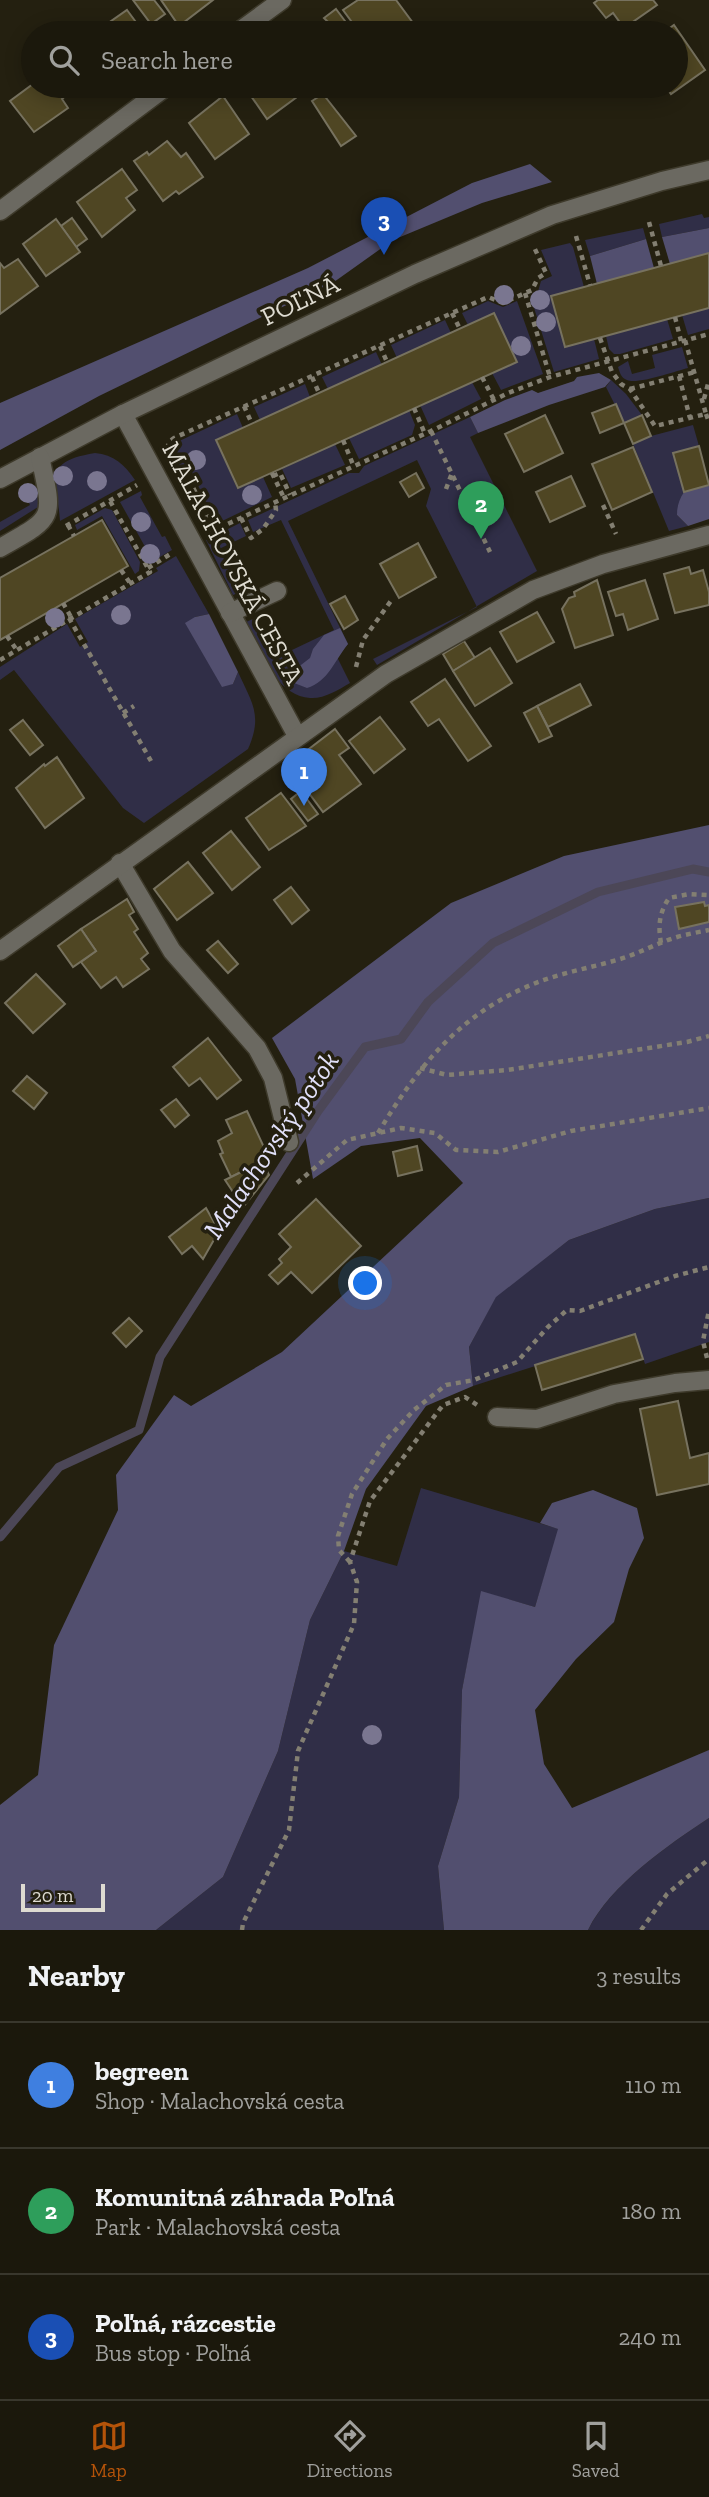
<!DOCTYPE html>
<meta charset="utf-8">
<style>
body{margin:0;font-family:"Zilla Slab",serif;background:#28251a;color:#f1f3f6}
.scale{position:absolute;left:21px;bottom:18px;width:84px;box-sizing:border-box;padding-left:7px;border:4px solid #dedbd1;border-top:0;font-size:19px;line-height:24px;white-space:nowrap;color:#dedbd1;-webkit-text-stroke:5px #242010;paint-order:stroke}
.you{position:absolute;left:366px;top:1284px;width:24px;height:24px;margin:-18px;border:5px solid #fff;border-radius:50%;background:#1a73e8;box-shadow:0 0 0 10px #1a73e833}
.badge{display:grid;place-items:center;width:46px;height:46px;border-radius:50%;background:#b45309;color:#fff;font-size:23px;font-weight:700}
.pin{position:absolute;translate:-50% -58px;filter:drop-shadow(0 2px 4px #0008)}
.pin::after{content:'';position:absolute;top:37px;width:24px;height:21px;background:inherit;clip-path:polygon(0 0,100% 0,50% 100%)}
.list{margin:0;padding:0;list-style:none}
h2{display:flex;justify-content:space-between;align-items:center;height:91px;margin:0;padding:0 28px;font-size:30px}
h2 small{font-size:23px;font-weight:400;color:#a0a09d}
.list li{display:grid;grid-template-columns:46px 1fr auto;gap:21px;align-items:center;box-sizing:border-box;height:126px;padding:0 28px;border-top:2px solid #39372d}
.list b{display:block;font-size:26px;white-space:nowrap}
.list p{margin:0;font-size:23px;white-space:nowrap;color:#a0a09d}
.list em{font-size:23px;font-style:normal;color:#a0a09d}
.icon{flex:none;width:38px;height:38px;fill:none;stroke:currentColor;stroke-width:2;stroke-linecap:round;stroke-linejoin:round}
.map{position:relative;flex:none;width:709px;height:1930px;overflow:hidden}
.search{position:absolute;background:#1b180c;box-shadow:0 4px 18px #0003;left:21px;right:21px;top:21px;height:77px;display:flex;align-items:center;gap:18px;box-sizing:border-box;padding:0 24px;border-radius:38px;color:#a0a09d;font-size:26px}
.sheet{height:469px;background:#1b180c}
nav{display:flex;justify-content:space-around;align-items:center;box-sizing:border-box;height:98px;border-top:2px solid #39372d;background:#1b180c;font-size:19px;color:#a0a09d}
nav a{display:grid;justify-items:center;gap:4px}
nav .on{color:#b45309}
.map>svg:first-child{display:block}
.green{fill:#302e47}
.forest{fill:#524f6f}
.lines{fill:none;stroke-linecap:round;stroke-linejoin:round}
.stream{stroke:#4c4757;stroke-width:9}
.building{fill:#4f4623;stroke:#77725f;stroke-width:2}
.minor-casing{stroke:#3e3a2b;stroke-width:21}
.path{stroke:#837f72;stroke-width:4.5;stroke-dasharray:5 5;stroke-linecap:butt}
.minor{stroke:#6b6961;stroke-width:18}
.tree{fill:#7a7690}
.labels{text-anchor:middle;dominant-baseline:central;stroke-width:7;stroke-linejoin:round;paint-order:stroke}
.street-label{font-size:26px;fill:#dedbd1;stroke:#242010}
.water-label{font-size:28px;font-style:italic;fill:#e1e0f9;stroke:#242010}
</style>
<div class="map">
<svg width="709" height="1930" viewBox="0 0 709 1930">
<rect width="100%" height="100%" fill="#242010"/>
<g class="green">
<path d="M702,214L704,218L709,217V228L662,237L659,224Z"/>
<path d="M643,228L646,239L590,256L585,240Z"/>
<path d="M570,243L573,247L584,287L551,296L565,347L594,339L599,359L554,372L531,298L537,295L541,281L552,276L541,250Z"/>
<path d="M488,301L503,307L517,301L543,374L501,390L492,373L516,361L495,314L468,325L462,313Z"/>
<path d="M709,308V329L688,335L682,315Z"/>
<path d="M667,319L673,339L620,354H614L609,349L606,336Z"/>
<path d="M445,320L451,333L397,358L391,345Z"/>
<path d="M682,347L688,368C676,371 637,385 627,380C621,378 620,373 618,367L628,361L632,374L655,368L652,355Z"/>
<path d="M376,352L382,365L328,389L322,377Z"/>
<path d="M611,380L626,394L642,415L624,423L606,387Z"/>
<path d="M472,382L481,399L429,425L420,405Z"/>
<path d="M305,384L310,397L260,420L254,407Z"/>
<path d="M409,410L415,425L412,435L359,459L349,438Z"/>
<path d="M237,414L243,428L216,441L237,488L263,477L272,497L216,524L189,466L180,469L172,448L175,443Z"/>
<path d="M470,417L478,433L470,437L537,571L377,665L373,659L477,607L426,506L431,489L417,460L288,521L348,644L337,657L350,683C338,690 324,699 310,698C275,696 260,648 246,622L253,619L273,659L334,630L281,520L253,532L248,520L349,473H359L364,466Z"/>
<path d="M693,425L699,446L673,453L684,492L677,515L688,526L669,531L633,444L651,436Z"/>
<path d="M335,444L345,465L291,488L282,469Z"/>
<path d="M95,453C114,455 124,464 135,480L60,521C57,479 41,462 95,453Z"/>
<path d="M23,485H30L36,488L40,502L38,507L0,531V522L30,505L20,487Z"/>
<path d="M141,491L142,495L140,497L162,537L165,536L172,550L153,561L120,502Z"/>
<path d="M105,508L112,510L140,562L139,571L135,574L102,516L77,530L75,525Z"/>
<path d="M240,523L246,536L219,549L240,592L233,595L206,540Z"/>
<path d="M176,556L209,614L195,617L233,684L238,672C252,703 263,715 248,749L144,823L123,808L14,670L0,680V667L67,624L80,647L88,642L75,619L158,571L156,568Z"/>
<path d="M709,1198V1342L645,1364L635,1334L473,1386L469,1347L496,1296L569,1240L655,1209Z"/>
<path d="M421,1488L559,1529L535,1607L482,1592L462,1690L459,1797L438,1866L444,1930H156L223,1877L278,1751L310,1620L344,1551L397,1566Z"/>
<path d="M709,1818V1930H588C610,1885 668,1845 709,1818Z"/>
</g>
<g class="forest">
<path d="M530,164L552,182L482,203L393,240L334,282L99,396L0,450V403L308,268L472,183Z"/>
<path d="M709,228V253L670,264L662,237Z"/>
<path d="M646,239L654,268L597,284L590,256Z"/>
<path d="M599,373L611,380L605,387L549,405L478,433L470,417L505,400L532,390L538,393L574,381L577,377Z"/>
<path d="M709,485V519L688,526L677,515C677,506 679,500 684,492Z"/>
<path d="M209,614L238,672L233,684L222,687L185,623L195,617Z"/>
<path d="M340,628L348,644C335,660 328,682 307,688L289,681L288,675L310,658L313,649L324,635Z"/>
<path d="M709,825V1198L655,1209L569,1240L496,1297L469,1347L473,1386L426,1406L366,1489L344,1551L310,1620L278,1751L223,1877L156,1930H0V1805L38,1775L54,1645L118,1510L116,1475L174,1395L191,1406L282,1352L463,1183L420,1138L361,1146L313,1179L295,1079L272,1038L451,903L564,856Z"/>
<path d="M593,1490L637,1508L644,1538L629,1569L614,1622L576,1659L535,1710L544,1764L572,1808L709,1750V1818C668,1845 610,1885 588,1930H444L438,1866L459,1797L462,1690L481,1591L535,1607L558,1529L540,1523L552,1503Z"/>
</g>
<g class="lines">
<path class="stream" d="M0,1537L59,1467L139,1430L160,1357L318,1111L365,1047L401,1039L428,1002L493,943L598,892L693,869L709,872"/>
</g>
<g class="building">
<path d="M133,0H154L165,14L151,24Z"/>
<path d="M161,0H213L179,26Z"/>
<path d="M358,0H396L413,23L399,32L396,27L387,33H360L343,10Z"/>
<path d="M598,0H653L657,5L624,28L613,13L606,18L594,3Z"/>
<path d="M336,9L354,33H311L327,21L324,18Z"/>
<path d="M127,10L144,33H94Z"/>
<path d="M674,25L705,70L671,94L665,86H676V33H663Z"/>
<path d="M33,84V86H65L70,92L62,99L68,108L34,132L10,101Z"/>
<path d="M244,86H295L301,94L267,119Z"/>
<path d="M323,94L356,136L341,146L312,101Z"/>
<path d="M223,96L249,134L215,159L189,123Z"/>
<path d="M167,141L181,157L186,153L203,177L179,194L176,191L163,201L134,161L147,152L149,155Z"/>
<path d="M122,169L137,190L126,198L135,210L102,237L77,202Z"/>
<path d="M72,218L87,239L76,247L61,226Z"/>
<path d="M56,219L80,252L46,276L23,244Z"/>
<path d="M709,253V308L565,347L551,296Z"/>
<path d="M18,259L38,286L0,314V263L4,268Z"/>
<path d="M494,313L517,362L238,488L216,440Z"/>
<path d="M616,404L624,423L600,433L592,413Z"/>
<path d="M545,415L563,453L524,472L505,434Z"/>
<path d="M642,415L651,436L633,444L624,423Z"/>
<path d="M699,446L709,485L684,492L673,453Z"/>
<path d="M633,447L652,492L612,510L592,464Z"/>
<path d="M416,473L424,488L409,497L400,482Z"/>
<path d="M571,476L585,506L550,522L536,492Z"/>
<path d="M102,520L128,566L0,640V578Z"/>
<path d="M418,543L436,577L399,598L380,564Z"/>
<path d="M689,567L691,574L703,570L709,592V605L675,613L664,574Z"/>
<path d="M597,580L613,635L575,648L562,609L569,598L575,596L574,592Z"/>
<path d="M645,580L658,619L628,630L623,614L616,616L608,592Z"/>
<path d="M345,596L358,620L344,629L330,604Z"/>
<path d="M537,612L554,642L517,662L500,632Z"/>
<path d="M464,641L475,658L453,671L443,654Z"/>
<path d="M490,648L512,683L475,706L453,671Z"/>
<path d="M445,679L491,746L468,761L439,719L428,726L411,702Z"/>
<path d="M580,684L591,705L548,727L537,706Z"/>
<path d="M537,706L552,736L539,742L524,713Z"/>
<path d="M380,717L405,749L374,773L349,741Z"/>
<path d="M23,720L43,745L30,755L10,730Z"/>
<path d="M335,729L349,748L339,755L361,784L323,812L288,765Z"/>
<path d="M57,757L84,798L45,828L16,788L44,764L45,766Z"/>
<path d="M301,791L318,814L308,821L291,799Z"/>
<path d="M281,793L306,826L269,850L246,818Z"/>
<path d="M231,831L260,867L232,890L203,853Z"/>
<path d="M188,862L213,893L177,920L154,889Z"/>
<path d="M291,887L309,910L292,924L274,900Z"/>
<path d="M127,899L134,912L129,915L138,929L134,932L148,953L141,959L149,969L123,987L116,977L101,988L81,962L96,951L81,929Z"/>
<path d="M704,902L705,906L709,905V922L679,929L675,907Z"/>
<path d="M81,929L96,951L73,967L58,946Z"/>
<path d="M218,941L238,964L228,973L207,950Z"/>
<path d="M36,974L65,1004L33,1033L5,1003Z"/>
<path d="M208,1038L241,1080L217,1099L200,1078L189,1086L173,1067Z"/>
<path d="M27,1076L47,1093L34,1109L13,1091Z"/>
<path d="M176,1099L189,1115L175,1127L161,1110Z"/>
<path d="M247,1111L269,1158L231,1177L220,1154L223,1153L218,1141L232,1133L226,1120Z"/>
<path d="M417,1146L422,1170L398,1176L393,1152Z"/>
<path d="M262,1162L269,1175L243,1207L225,1180Z"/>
<path d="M316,1199L361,1246L312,1293L291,1272L278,1284L269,1275L282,1263L279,1259L291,1247L279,1234Z"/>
<path d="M206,1208L219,1231L203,1259L192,1246L182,1254L169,1237Z"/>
<path d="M129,1318L142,1331L126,1347L113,1333Z"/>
<path d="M635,1334L643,1359L542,1390L535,1365Z"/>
<path d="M678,1401L690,1458L709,1453V1484L657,1495L640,1409Z"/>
</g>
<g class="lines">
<g class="minor-casing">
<g id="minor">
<path d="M237,33L282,0"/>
<path d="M0,211L167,86"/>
<path d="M123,414L297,736"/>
<path d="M0,479L123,414L415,274L552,215L662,181L709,170"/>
<path d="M0,548C55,517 54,520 40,457"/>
<path d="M230,613L277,591"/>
<path d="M120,863L172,951L257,1048L273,1078L289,1142"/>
<path d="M0,951L386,674L533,590L603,564L709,535"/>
<path d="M497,1417L537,1419L614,1394L675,1383L709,1380"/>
</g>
</g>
<g class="path">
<path d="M649,222L661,266"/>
<path d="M576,236L590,285"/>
<path d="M525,293L550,377"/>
<path d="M452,313L460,329"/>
<path d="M675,317L681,341"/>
<path d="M600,338L612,372L621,384L630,389L655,426L706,414L685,340"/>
<path d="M380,346L387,362"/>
<path d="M679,376L690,418"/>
<path d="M312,377L319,393"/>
<path d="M482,377L494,400"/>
<path d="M630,389L695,372"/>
<path d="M704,399L709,380"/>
<path d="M244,406L252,424"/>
<path d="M414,408L425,434"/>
<path d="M706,414L709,422"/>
<path d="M431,431L490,552"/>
<path d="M343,440L354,467"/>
<path d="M167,449L169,442L174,438L452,313L488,297L503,303L532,290L538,278L546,273L534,247"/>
<path d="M272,473L284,498"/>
<path d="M273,476L280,473L290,495"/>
<path d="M182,477L187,475L208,518"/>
<path d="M446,489L452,473"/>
<path d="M603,505L616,534"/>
<path d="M241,518L251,538L263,529L276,510L275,502"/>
<path d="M68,525L74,536"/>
<path d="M66,526L137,485"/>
<path d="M210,532L431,431L508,393L550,377L709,334"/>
<path d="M148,568L172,553"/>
<path d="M121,570L130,583"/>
<path d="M63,603L71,617"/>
<path d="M69,618L151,761"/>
<path d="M7,636L16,649"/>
<path d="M0,660L150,572L110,501"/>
<path d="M356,667L363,640L393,598"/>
<path d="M123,713L134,706"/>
<path d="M661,943C658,926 659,913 669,898L689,894L709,895"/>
<path d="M420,1068L447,1075L507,1070L687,1042L709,1036"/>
<path d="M378,1133C416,1070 455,1019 524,988C554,974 586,969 617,960C638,954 657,943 677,937C688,934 699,932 709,930"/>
<path d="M297,1183L347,1140L401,1128L435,1133L456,1150L498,1152L571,1131L709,1108"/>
<path d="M707,1358L703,1341L709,1310"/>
<path d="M350,1562L339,1550L338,1536L352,1494L387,1439L414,1410L446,1385L474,1380L517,1362L548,1327L567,1310L580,1311L675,1276L709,1267"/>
<path d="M242,1930L243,1923L289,1830L298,1751L354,1624L357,1582L350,1562L370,1501L443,1405L465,1397L480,1407"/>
<path d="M641,1930L667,1894L709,1859"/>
</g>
<use href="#minor" class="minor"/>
</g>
<g class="tree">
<circle cx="504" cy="295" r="10"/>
<circle cx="540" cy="300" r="10"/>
<circle cx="546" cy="322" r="10"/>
<circle cx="521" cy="346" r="10"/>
<circle cx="196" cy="460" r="10"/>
<circle cx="63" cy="476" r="10"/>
<circle cx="97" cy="481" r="10"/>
<circle cx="28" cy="493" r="10"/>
<circle cx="252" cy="495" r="10"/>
<circle cx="487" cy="516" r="10"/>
<circle cx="141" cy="522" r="10"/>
<circle cx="150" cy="554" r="10"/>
<circle cx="121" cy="615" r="10"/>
<circle cx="55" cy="618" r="10"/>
<circle cx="372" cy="1735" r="10"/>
</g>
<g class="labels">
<g class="street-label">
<text transform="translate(300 300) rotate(-26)">POĽNÁ</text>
<text transform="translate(233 563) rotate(62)">MALACHOVSKÁ CESTA</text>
</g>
<g class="water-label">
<text transform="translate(271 1145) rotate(-56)">Malachovský potok</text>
</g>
</g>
</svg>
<div class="scale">20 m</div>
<div class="you"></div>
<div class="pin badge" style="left:304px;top:806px;background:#3f7fe0">1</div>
<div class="pin badge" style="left:481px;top:539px;background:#2e9e5b">2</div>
<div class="pin badge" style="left:384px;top:255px;background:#1a4fb4">3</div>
<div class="search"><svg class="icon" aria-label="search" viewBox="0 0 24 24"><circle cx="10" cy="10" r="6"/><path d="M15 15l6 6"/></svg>Search here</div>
</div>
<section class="sheet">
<h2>Nearby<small>3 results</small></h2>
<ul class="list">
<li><span class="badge" style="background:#3f7fe0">1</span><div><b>begreen</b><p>Shop · Malachovská cesta</p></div><em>110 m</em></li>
<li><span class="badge" style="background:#2e9e5b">2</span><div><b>Komunitná záhrada Poľná</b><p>Park · Malachovská cesta</p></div><em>180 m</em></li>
<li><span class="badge" style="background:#1a4fb4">3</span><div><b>Poľná, rázcestie</b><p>Bus stop · Poľná</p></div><em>240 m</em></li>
</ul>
</section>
<nav>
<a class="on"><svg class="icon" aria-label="map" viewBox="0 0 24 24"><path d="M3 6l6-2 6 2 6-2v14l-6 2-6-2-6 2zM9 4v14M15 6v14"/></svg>Map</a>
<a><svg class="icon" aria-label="directions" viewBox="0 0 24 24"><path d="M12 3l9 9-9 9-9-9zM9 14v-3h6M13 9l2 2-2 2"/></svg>Directions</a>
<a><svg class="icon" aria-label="saved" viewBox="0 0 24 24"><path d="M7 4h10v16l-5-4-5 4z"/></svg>Saved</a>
</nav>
